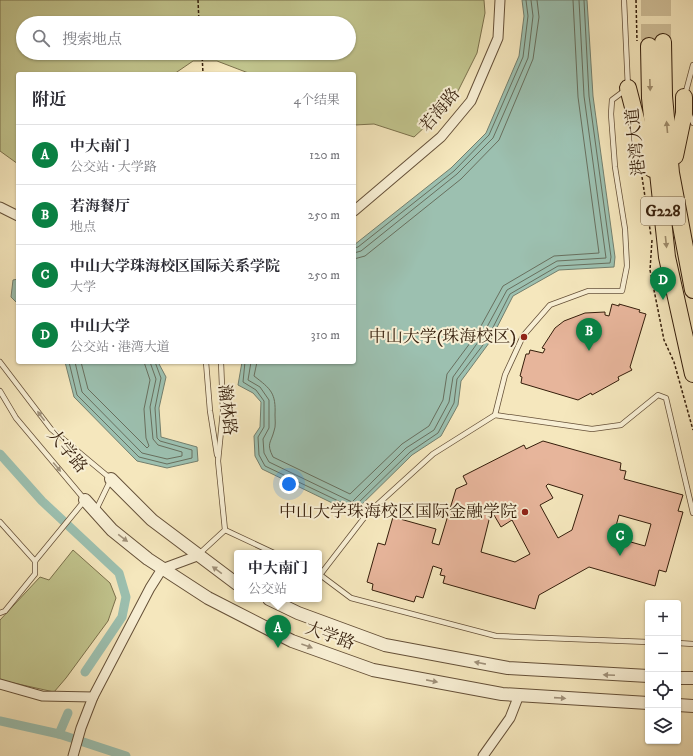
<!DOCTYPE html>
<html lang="zh">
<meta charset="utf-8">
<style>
body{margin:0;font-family:"IM FELL DW Pica","Noto Serif SC",serif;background:#f2f2f3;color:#2b2b33}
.controls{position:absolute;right:12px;bottom:12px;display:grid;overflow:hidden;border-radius:4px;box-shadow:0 1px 3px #0004}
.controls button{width:36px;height:36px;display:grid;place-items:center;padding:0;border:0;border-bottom:1px solid #e1e1e2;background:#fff;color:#2b2b33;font:20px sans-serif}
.you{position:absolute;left:289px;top:484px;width:14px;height:14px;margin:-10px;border:3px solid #fff;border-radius:50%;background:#1a73e8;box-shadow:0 0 0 6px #1a73e833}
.badge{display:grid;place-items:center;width:26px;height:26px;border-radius:50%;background:#0b8043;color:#fff;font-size:13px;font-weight:700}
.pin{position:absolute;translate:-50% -33px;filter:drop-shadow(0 1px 2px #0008)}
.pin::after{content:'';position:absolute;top:21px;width:14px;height:12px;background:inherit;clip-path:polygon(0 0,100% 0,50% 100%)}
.popup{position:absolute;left:234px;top:550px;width:88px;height:52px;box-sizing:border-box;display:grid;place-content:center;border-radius:4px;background:#fff;filter:drop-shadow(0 1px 3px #0005);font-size:13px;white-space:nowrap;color:#7c7c81}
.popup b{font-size:15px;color:#2b2b33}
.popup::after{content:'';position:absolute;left:50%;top:100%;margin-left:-8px;border:8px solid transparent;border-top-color:#fff}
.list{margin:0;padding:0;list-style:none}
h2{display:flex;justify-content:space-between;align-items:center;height:52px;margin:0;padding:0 16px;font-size:17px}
h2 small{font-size:13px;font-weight:400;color:#7c7c81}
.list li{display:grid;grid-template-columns:26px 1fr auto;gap:12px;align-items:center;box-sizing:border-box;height:60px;padding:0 16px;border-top:1px solid #e1e1e2}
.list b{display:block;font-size:15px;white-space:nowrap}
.list p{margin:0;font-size:13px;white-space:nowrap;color:#7c7c81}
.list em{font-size:13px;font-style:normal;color:#7c7c81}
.icon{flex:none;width:22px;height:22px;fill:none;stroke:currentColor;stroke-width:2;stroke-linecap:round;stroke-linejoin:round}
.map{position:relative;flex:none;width:693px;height:756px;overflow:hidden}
.search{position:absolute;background:#fff;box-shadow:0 1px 3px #0004;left:16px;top:16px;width:340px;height:44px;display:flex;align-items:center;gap:10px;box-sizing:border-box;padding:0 14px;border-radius:22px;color:#7c7c81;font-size:15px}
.panel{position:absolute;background:#fff;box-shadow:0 1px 3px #0004;left:16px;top:72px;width:340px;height:292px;border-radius:4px}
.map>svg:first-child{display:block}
.green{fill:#c1c48d;stroke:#7b714c;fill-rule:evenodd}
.water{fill:#9cc0b0;stroke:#737f6e}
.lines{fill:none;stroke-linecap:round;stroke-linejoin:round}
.shore{stroke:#686f5e;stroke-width:1}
.canal{stroke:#9cc0b0;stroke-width:9}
.building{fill:#e7b59b;stroke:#351e0b;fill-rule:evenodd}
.trunk-tunnel{stroke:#cfbf99;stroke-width:16;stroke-dasharray:16 8;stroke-linecap:butt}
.service-casing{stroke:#655038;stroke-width:6}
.minor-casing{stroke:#655038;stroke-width:11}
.tertiary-casing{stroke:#655038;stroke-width:14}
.trunk-casing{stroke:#351e0b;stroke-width:18}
.path{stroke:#351e0b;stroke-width:1.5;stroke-dasharray:3 2;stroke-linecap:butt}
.service{stroke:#f8efd4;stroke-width:4.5}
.minor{stroke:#f8efd4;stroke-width:9}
.tertiary{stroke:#f8efd4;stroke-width:12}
.trunk{stroke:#f5e7bd;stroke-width:16}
.oneway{fill:#9f8d6d}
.oneway2{fill:#a0917a}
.poi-dot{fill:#8f2418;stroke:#f8efd4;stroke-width:1.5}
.labels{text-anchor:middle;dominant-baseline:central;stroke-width:4;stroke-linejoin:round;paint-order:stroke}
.shield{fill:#f8efd4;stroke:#705d47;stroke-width:1}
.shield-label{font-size:16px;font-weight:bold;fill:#351e0b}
.street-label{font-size:17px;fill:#351e0b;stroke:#f8efd4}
.poi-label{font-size:17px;fill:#351e0b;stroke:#f8efd4;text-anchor:end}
</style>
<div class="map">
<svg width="693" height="756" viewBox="0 0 693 756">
<rect width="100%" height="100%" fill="#f5e7bd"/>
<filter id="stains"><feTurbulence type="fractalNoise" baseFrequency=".005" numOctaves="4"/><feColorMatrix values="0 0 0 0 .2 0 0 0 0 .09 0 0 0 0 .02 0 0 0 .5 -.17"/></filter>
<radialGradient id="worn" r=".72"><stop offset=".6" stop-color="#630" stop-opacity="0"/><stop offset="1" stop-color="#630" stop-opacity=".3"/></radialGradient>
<g class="green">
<path d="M0,0H484L485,13L477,53L453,101L414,137L374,124L354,125V74H251L217,61H193L174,74H18V164L0,151ZM23,23H349V53H23Z"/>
<path d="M73,550L110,583L116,598L108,621L66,678L54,692L0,680V620L40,577L49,580Z"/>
</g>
<g class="water">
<path d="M522,0H587L593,96L615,257L614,267L559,270L513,296L489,343L461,381L458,405L441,436L412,455L353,513L262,469L255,456L254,436L260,427L261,402L253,393L238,385L242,362H354V245L451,168L486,133L519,56L524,16Z"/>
<path d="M18,279V304L11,297L13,280Z"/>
<path d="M65,362H158L166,377L159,408L161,437L197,447L198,461L167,468L137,461L74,397Z"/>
</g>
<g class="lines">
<g class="shore">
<path d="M354,248L358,247L454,171L489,135L523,57L528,16L526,0"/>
<path d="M354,253L361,251L457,174L493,138L528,58L533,16L531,0"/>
<path d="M354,259L365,256L461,179L499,140L533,59L539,17L537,0"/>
<path d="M69,362L77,395L139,457L167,464L192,458V450L160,441L157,438L155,408L161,378L155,362"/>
<path d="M75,362L82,392L142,453L167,459L182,456V452L158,445L153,439L150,407L156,379L150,362"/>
<path d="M81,362L88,389L147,448L149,446L146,438L144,409L150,380L144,362"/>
<path d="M245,362L243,382L256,390L264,401V427L258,437L259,455L265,466L353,508L410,452L438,433L454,403L457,379L486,341L510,294L558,266L610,263L611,257L589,96L584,0"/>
<path d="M251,362L248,380L260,387L269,400V428L263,439L264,453L269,462L352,502L406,448L434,430L449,402L453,377L481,338L507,290L557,261L606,258L584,96L579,0"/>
<path d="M257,362L254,376C271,389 276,393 275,415C275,420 276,426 274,431C271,443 266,443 273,457L350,494L402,444L429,426L443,400L447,374L476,335L503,286L554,256L599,253L578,97L573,0"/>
</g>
<g class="canal">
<path d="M0,454L42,501L119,573L126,597L122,617L85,672"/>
<path d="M0,721L59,734L126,756"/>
<path d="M59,734L68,713"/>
</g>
</g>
<g class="building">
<path d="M612,304L619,306V304L640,310L639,312L646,314L630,367L632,370L618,377L619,380L592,395L591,393L578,400L521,383L522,377L520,376L526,354H529L530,350L543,353L545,349L542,348L555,328L564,321L585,313L605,312V315L609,316Z"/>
<path d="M543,441L621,463L620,470L626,471L624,479L683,495L678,511L683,512L666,572L659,570L655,586L589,567L539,595L535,609L443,583L445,576L440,575L442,569L433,566L423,598L416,596L414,602L372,590L373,584L367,582L378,543L385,545L393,517L436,529L432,543L439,545L456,489L467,484L463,476L524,445L526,449ZM548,484L583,495L572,530L558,538L540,505L553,498L546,486ZM494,515L501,527L512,520L530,554L515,562L481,552L490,516ZM619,515L651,524L645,546L613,537Z"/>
</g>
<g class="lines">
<g class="trunk-tunnel">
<path d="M649,0V46"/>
<path d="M663,0V42"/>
</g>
<g class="service-casing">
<g id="service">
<path d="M685,95L693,65"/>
<path d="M689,113L693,123"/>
<path d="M0,362L51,429L111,479L96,510"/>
<path d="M206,362L210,411L217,455"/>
<path d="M0,391L16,418L85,500L35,561L0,522"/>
<path d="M495,415L505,375L523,336L550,305L588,291H622L627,266L625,229L615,167L611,114L612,100L628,88L624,0"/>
<path d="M225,530L274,553"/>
<path d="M199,554L225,530L218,461L223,411L221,362"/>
<path d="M319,574L351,598L496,636L648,642"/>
<path d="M320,575L367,514L433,454L495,415L592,429L621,425L658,395L666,398L693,513"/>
<path d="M0,613L5,611L35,574V561"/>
<path d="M678,643L693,644"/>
</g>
</g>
<g class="minor-casing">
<g id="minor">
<path d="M0,207L18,216"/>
<path d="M354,211L441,137L471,101L498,38L500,0"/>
<path d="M0,684L42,696L93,697L150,588L162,569L197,556"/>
<path d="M73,756L81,728L93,697"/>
<path d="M483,756L510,718L519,695"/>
</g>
</g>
<g class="tertiary-casing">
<g id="tertiary">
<path d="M111,479L152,520L237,584"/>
<path d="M85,500L112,530L148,559L208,598L292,641L373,670L502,694L648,703"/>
<path d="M269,599L298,613L385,645L508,668L648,676"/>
<path d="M678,678H693"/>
<path d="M678,705L693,706"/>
</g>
</g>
<g class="trunk-casing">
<g id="trunk">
<path d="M663,42L664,96L671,173L693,290"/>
<path d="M649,46L650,98L667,257L693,374"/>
<path d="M628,88L643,146L652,169"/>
<path d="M675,156L684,113V97"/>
</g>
</g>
<g class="path">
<path d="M198,0L199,23"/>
<path d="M636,0L637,41"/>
<path d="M202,53L203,74"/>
<path d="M642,177L651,236"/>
<path d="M652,240L650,270L664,340L674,362L693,430"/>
</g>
<use href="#service" class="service"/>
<use href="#minor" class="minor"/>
<use href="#tertiary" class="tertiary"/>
<use href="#trunk" class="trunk"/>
</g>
<defs><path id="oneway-solid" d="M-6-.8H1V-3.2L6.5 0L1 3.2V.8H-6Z"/></defs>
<g class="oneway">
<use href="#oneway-solid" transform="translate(650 85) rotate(88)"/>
<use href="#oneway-solid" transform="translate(667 127) rotate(-95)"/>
<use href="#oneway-solid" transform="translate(666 242) rotate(84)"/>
</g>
<g class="oneway2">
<use href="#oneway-solid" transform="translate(41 416) rotate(-127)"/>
<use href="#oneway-solid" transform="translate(57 467) rotate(50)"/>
<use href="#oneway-solid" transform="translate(123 538) rotate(37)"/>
<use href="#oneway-solid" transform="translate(217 570) rotate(-144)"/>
<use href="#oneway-solid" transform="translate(307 646) rotate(20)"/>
<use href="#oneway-solid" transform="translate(480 663) rotate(-169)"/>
<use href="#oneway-solid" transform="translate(609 675) rotate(-177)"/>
<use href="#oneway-solid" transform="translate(432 681) rotate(11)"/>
<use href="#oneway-solid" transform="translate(560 698) rotate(4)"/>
</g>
<g class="poi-dot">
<circle cx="524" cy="337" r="4"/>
<circle cx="525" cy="512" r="4"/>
</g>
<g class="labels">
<rect class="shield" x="641" y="197" width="44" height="28" rx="3"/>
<g class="shield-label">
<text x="663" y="211">G228</text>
</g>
<g class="street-label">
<text transform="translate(440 110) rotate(-50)">若海路</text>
<text transform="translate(636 142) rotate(-96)">港湾大道</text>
<text transform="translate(227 410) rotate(83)">瀚林路</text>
<text transform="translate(67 451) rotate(50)">大学路</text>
<text transform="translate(330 636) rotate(20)">大学路</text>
</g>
<g class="poi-label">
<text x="516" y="337">中山大学(珠海校区)</text>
<text x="517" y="512">中山大学珠海校区国际金融学院</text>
</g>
</g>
<rect width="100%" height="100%" filter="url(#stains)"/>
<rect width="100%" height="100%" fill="url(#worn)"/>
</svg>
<div class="controls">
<button>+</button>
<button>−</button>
<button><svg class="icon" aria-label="locate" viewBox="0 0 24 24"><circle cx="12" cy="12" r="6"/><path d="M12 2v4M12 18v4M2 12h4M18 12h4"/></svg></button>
<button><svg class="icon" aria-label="layers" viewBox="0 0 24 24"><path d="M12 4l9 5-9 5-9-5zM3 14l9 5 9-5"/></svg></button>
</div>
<div class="you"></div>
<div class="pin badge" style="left:278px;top:648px">A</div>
<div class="popup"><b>中大南门</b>公交站</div>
<div class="pin badge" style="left:589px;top:351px">B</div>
<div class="pin badge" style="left:620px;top:556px">C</div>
<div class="pin badge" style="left:663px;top:300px">D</div>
<div class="search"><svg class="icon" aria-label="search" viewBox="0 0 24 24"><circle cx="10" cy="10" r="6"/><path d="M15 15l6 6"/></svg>搜索地点</div>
<section class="panel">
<h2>附近<small>4个结果</small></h2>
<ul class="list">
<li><span class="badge">A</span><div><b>中大南门</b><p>公交站 · 大学路</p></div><em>120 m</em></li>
<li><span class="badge">B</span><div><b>若海餐厅</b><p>地点</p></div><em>250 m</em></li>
<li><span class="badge">C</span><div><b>中山大学珠海校区国际关系学院</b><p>大学</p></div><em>250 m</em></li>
<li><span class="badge">D</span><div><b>中山大学</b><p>公交站 · 港湾大道</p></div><em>310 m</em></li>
</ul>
</section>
</div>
